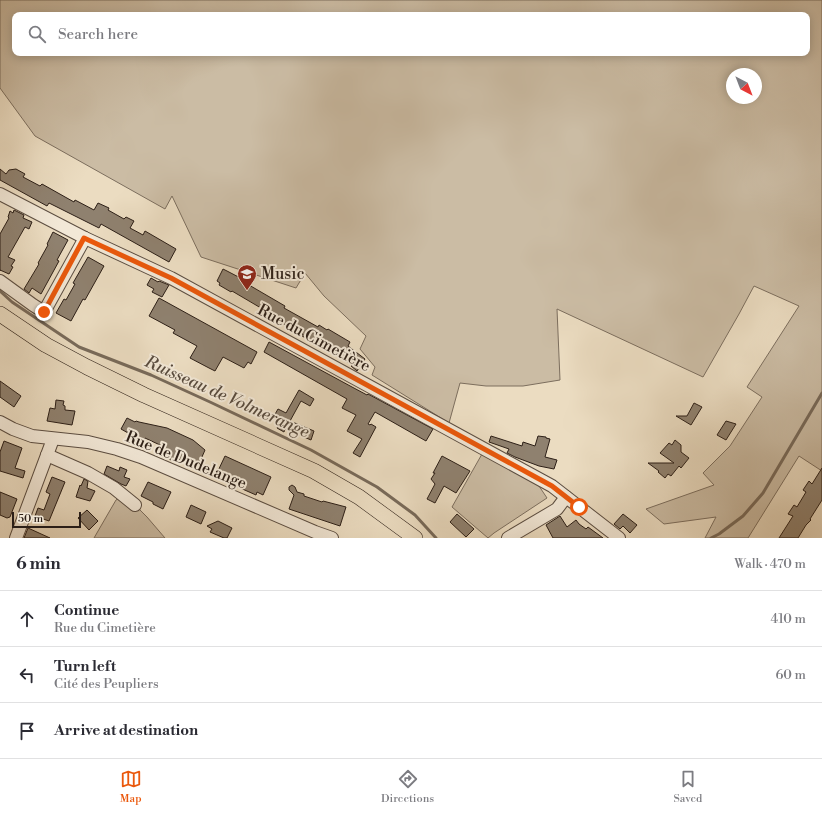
<!DOCTYPE html>
<meta charset="utf-8">
<style>
body{margin:0;font-family:"Libre Bodoni",serif;background:#f7f7f7;color:#2b2b33}
.compass{position:absolute;left:726px;top:68px;width:36px;height:36px;border-radius:50%;background:#fff;box-shadow:0 2px 10px #0003;rotate:138deg}
.scale{position:absolute;left:12px;bottom:10px;width:69px;box-sizing:border-box;padding-left:4px;border:2px solid #2c1f17;border-top:0;font-size:11px;line-height:14px;white-space:nowrap;color:#2c1f17;-webkit-text-stroke:3px #f2e8d7;paint-order:stroke}
.stop{position:absolute;width:12px;height:12px;margin:-9px;border:3px solid #ea580c;border-radius:50%;background:#fff}
.stop.end{background:#ea580c;border-color:#fff;box-shadow:0 1px 4px #0008}
.list{margin:0;padding:0;list-style:none}
h2{display:flex;justify-content:space-between;align-items:center;height:52px;margin:0;padding:0 16px;font-size:17px}
h2 small{font-size:13px;font-weight:400;color:#7c7c81}
.list li{display:grid;grid-template-columns:26px 1fr auto;gap:12px;align-items:center;box-sizing:border-box;height:56px;padding:0 16px;border-top:1px solid #e1e1e2}
.list b{display:block;font-size:15px;white-space:nowrap}
.list p{margin:0;font-size:13px;white-space:nowrap;color:#7c7c81}
.list em{font-size:13px;font-style:normal;color:#7c7c81}
.icon{flex:none;width:22px;height:22px;fill:none;stroke:currentColor;stroke-width:2;stroke-linecap:round;stroke-linejoin:round}
.map{position:relative;flex:none;width:822px;height:538px;overflow:hidden}
.search{position:absolute;background:#fff;box-shadow:0 2px 10px #0003;left:12px;right:12px;top:12px;height:44px;display:flex;align-items:center;gap:10px;box-sizing:border-box;padding:0 14px;border-radius:8px;color:#7c7c81;font-size:15px}
.sheet{height:220px;background:#fff}
nav{display:flex;justify-content:space-around;align-items:center;box-sizing:border-box;height:56px;border-top:1px solid #e1e1e2;background:#fff;font-size:11px;color:#7c7c81}
nav a{display:grid;justify-items:center;gap:2px}
nav .on{color:#ea580c}
.map>svg:first-child{display:block}
.green{fill:#cbbca4;stroke:#7c6e5e;fill-rule:evenodd}
.lines{fill:none;stroke-linecap:round;stroke-linejoin:round}
.stream{stroke:#786a5a;stroke-width:3}
.building{fill:#8f816f;stroke:#2c1f17}
.minor-casing{stroke:#5c4e42;stroke-width:14}
.major-casing{stroke:#2c1f17;stroke-width:16}
.minor{stroke:#f2e8d7;stroke-width:12}
.major{stroke:#ebdcc1;stroke-width:15}
.route{stroke:#ea580c;stroke-width:5}
.labels{text-anchor:middle;dominant-baseline:central;stroke-width:4;stroke-linejoin:round;paint-order:stroke}
.poi-label{font-size:16px;fill:#2c1f17;stroke:#f2e8d7;text-anchor:start}
.street-label{font-size:16px;fill:#2c1f17;stroke:#f2e8d7}
.water-label{font-size:17px;font-style:italic;fill:#584b3e;stroke:#f2e8d7}
</style>
<div class="map">
<svg width="822" height="538" viewBox="0 0 822 538">
<rect width="100%" height="100%" fill="#ebdcc1"/>
<filter id="stains"><feTurbulence type="fractalNoise" baseFrequency=".005" numOctaves="4"/><feColorMatrix values="0 0 0 0 .2 0 0 0 0 .09 0 0 0 0 .02 0 0 0 .5 -.17"/></filter>
<radialGradient id="worn" r=".72"><stop offset=".6" stop-color="#630" stop-opacity="0"/><stop offset="1" stop-color="#630" stop-opacity=".3"/></radialGradient>
<g class="green">
<path d="M0,0H822V471L799,456L748,538H705L716,517L664,524L646,509L714,485L703,473L730,446L762,397L747,387L799,306L754,286L739,314L703,377L557,309L560,380L523,386H486L460,383L449,423L372,375L375,367L360,349L366,336L324,296L305,273L296,288L201,257L172,196L165,209L35,136L0,88ZM15,15H807V53H15ZM732,74H756V98H732Z"/>
<path d="M482,454L539,486L547,498L494,533L488,538L452,507Z"/>
<path d="M119,498L135,505L147,517L165,538H94L116,500Z"/>
</g>
<g class="lines">
<g class="stream">
<path d="M0,291L12,302L79,347L151,375L210,402L311,450L377,487L415,515L436,538"/>
<path d="M711,538L719,534L743,516L763,493L822,393"/>
</g>
</g>
<g class="building">
<path d="M0,169L6,174L9,170L16,169L25,174L23,177L40,186L42,184L74,202L75,200L94,210L98,203L109,208L108,210L124,219L126,217L134,221L130,228L143,235L145,231L176,249L169,262L101,224L99,228L49,203L47,206L0,180Z"/>
<path d="M14,210L24,215L23,218L32,222L29,229L25,227L8,257L15,260L11,266L13,267L9,274L0,270V271V234L9,218L8,217L10,211L13,213Z"/>
<path d="M53,232L68,240L57,260L59,261L41,294L32,288L29,293L24,289L39,264L38,263L48,245L47,244Z"/>
<path d="M88,257L104,266L85,300L83,299L71,321L56,313L64,299L66,300L75,284L73,283Z"/>
<path d="M223,269L227,271L250,283L249,285L285,306L284,308L318,327L319,325L327,330L328,329L350,342L348,346L365,359L357,371L351,366L352,365L328,350L302,336L303,334L282,323L283,321L232,291L231,292L219,285L220,283L217,281Z"/>
<path d="M151,278L158,282L159,281L169,285L162,297L152,292L154,289L147,285Z"/>
<path d="M159,298L257,352L251,364L248,362L244,368L223,357L215,371L209,368L190,358L197,346L173,333L175,330L149,316Z"/>
<path d="M269,342L352,387L367,395L368,394L433,429L426,441L375,412L368,424L370,425L371,424L376,427L360,457L353,453L362,439L347,431L356,415L342,408L347,399L264,352Z"/>
<path d="M0,381L21,396L14,407L0,397Z"/>
<path d="M299,390L314,399L310,406L301,401L290,421L314,431L311,440L285,429L284,432L277,428L282,420L274,416L278,409L286,413Z"/>
<path d="M56,400L64,401L63,405L65,406V410L75,411L72,425L47,421L50,408L55,409Z"/>
<path d="M694,403L702,407L691,425L676,416H687Z"/>
<path d="M127,418L135,422L136,421L139,422L167,428L193,440L205,450L198,466L191,462L190,465L174,457L172,461L166,456L167,454L158,450L160,445L145,438L144,442L121,429Z"/>
<path d="M726,421L736,424L726,440L717,435Z"/>
<path d="M491,436L522,446L523,442L535,446L538,436L546,437V438L550,439L545,457L557,460L554,469L539,466L515,457L507,453L509,449L489,442Z"/>
<path d="M675,440L681,445V452L689,458L681,468L679,466L671,476L668,474L665,478L658,472L659,471L648,463H674L660,453L669,443L672,445Z"/>
<path d="M4,441L22,448L15,468L25,471L23,478L0,471V452Z"/>
<path d="M225,456L271,477L263,495L257,492L256,495L222,480L224,475L217,473Z"/>
<path d="M442,456L470,471L456,493L444,486L435,503L427,499L435,484L431,479L435,473H433Z"/>
<path d="M107,466L119,471L120,467L127,470L124,477L130,479L126,486L121,484L104,474Z"/>
<path d="M822,468V500L810,519L811,520L806,525L798,538H779L793,516L788,514L794,505L797,507L806,492L803,490L809,481L812,484Z"/>
<path d="M52,477L65,482L49,521L35,516L38,508L44,510L50,494L46,492Z"/>
<path d="M84,479L88,481L87,488L95,491L90,501L76,497L80,485L81,486Z"/>
<path d="M148,482L171,492L163,509L153,504V502L141,496Z"/>
<path d="M292,485L295,487L297,492L304,494V496L322,502L323,501L346,507L340,526L289,509L294,495L289,490V487Z"/>
<path d="M0,492L17,499L10,517L7,518L0,515Z"/>
<path d="M191,505L206,512L201,524L186,517Z"/>
<path d="M87,510L98,521L89,530L78,518Z"/>
<path d="M457,514L474,529L466,537L450,522Z"/>
<path d="M623,514L637,525L630,533L623,526L620,529L614,524Z"/>
<path d="M560,516L567,527L576,520L579,524L586,529L588,527L603,538H553L546,525Z"/>
<path d="M218,521L232,528L227,538H224L210,532L212,529L207,526Z"/>
<path d="M28,528L50,538H24Z"/>
</g>
<g class="lines">
<g class="minor-casing">
<g id="minor">
<path d="M0,194L85,238L171,278L541,480L552,486L619,538"/>
<path d="M0,281L33,305L44,312L85,238"/>
<path d="M0,422L13,429L32,436L88,442L117,449L141,457L315,532L332,538"/>
<path d="M47,455L88,473L114,488L135,505"/>
<path d="M16,538L53,439"/>
<path d="M508,538L557,509L566,497"/>
</g>
</g>
<g class="major-casing">
<path id="major" d="M0,314L46,345L87,367L144,395L314,471L359,497L415,538"/>
</g>
<use href="#minor" class="minor"/>
<use href="#major" class="major"/>
</g>
<g class="lines">
<path class="route" d="M44,312L84,238L171,278L541,480L552,486L579,507"/>
</g>
<defs>
<g id="school-pin" transform="scale(1)"><path d="M0 17L-7.5 6A9.5 9.5 0 1 1 7.5 6Z" fill="#8f2418" stroke="#f2e8d7"/><path d="M0-5L7-2L0 1L-7-2ZM-4 1L0 2.5L4 1V4Q0 6-4 4Z" fill="#fff"/></g>
</defs>
<g fill-rule="evenodd">
<use href="#school-pin" x="247" y="274"/>
</g>
<g class="labels">
<g class="poi-label">
<text x="261" y="274">Music</text>
</g>
<g class="street-label">
<text transform="translate(314 338) rotate(28)">Rue du Cimetière</text>
<text transform="translate(186 460) rotate(22)">Rue de Dudelange</text>
</g>
<g class="water-label">
<text transform="translate(227 397) rotate(24)">Ruisseau de Volmerange</text>
</g>
</g>
<rect width="100%" height="100%" filter="url(#stains)"/>
<rect width="100%" height="100%" fill="url(#worn)"/>
</svg>
<svg class="compass" viewBox="-18 -18 36 36"><path d="M0-13l5 13h-10z" fill="#e53935"/><path d="M0 13l5-13h-10z" fill="#7c7c81"/></svg>
<div class="scale">50 m</div>
<div class="stop" style="left:579px;top:507px"></div>
<div class="stop end" style="left:44px;top:312px"></div>
<div class="search"><svg class="icon" aria-label="search" viewBox="0 0 24 24"><circle cx="10" cy="10" r="6"/><path d="M15 15l6 6"/></svg>Search here</div>
</div>
<section class="sheet">
<h2>6 min<small>Walk · 470 m</small></h2>
<ul class="list">
<li><svg class="icon" aria-label="ahead" viewBox="0 0 24 24"><path d="M12 20V5M6 11l6-6 6 6"/></svg><div><b>Continue</b><p>Rue du Cimetière</p></div><em>410 m</em></li>
<li><svg class="icon" aria-label="left" viewBox="0 0 24 24"><path d="M17 20v-9H6M10 6l-5 5 5 5"/></svg><div><b>Turn left</b><p>Cité des Peupliers</p></div><em>60 m</em></li>
<li><svg class="icon" aria-label="arrive" viewBox="0 0 24 24"><path d="M6 21V4h12l-3 4 3 4H6"/></svg><div><b>Arrive at destination</b></div></li>
</ul>
</section>
<nav>
<a class="on"><svg class="icon" aria-label="map" viewBox="0 0 24 24"><path d="M3 6l6-2 6 2 6-2v14l-6 2-6-2-6 2zM9 4v14M15 6v14"/></svg>Map</a>
<a><svg class="icon" aria-label="directions" viewBox="0 0 24 24"><path d="M12 3l9 9-9 9-9-9zM9 14v-3h6M13 9l2 2-2 2"/></svg>Directions</a>
<a><svg class="icon" aria-label="saved" viewBox="0 0 24 24"><path d="M7 4h10v16l-5-4-5 4z"/></svg>Saved</a>
</nav>
